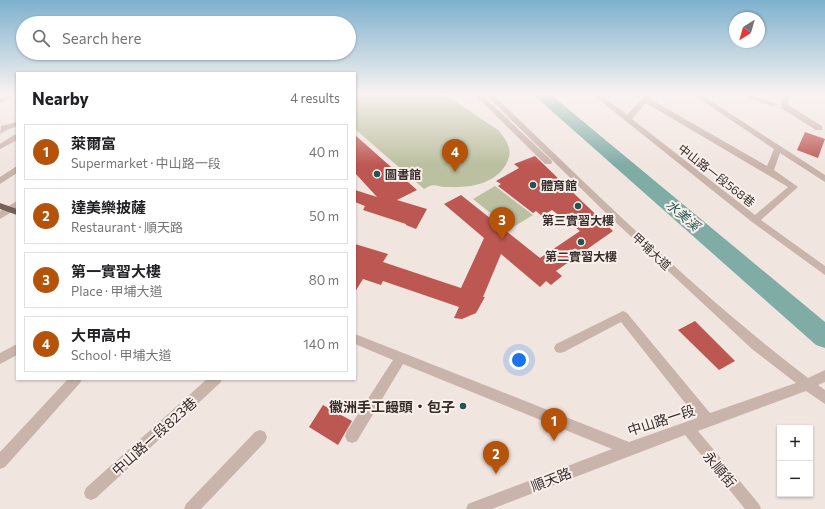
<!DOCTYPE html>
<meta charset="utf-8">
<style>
body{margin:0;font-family:Commissioner,"Noto Sans TC",sans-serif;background:#f2f2f2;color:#202124}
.controls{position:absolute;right:12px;bottom:12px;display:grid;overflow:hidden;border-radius:0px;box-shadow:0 1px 3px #0004}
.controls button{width:36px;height:36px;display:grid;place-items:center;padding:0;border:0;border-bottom:1px solid #e0e0e0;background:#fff;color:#202124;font:20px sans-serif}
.compass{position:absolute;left:729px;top:12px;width:36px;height:36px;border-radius:50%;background:#fff;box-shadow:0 1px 3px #0004;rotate:217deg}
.you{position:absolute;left:519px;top:360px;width:14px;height:14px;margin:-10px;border:3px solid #fff;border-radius:50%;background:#1a73e8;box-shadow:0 0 0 6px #1a73e833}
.badge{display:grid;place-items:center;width:26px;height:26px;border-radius:50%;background:#b45309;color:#fff;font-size:13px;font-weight:700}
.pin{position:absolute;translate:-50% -33px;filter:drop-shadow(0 1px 2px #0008)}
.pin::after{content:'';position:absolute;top:21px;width:14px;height:12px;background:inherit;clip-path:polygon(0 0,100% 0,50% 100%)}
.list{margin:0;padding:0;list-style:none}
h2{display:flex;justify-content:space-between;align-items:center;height:52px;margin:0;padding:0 16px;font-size:17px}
h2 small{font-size:13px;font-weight:400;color:#757577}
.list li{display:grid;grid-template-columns:26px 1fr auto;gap:12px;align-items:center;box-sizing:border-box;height:56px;margin:0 8px 8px;padding:0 8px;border:1px solid #e0e0e0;border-radius:0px}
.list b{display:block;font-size:15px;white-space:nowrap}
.list p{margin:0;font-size:13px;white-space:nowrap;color:#757577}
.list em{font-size:13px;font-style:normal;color:#757577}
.icon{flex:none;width:22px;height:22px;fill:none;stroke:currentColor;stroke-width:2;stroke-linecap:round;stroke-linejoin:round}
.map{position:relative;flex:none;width:825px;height:509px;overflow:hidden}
.search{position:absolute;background:#fff;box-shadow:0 1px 3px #0004;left:16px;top:16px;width:340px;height:44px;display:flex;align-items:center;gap:10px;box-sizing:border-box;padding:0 14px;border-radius:22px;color:#757577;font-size:15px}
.panel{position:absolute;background:#fff;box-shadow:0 1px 3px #0004;left:16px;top:72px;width:340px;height:308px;border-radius:0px}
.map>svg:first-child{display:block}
.green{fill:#bbc0a0}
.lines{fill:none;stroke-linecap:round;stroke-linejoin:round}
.river{fill:#80aca6;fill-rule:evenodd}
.building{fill:#bd5752}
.minor{fill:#c9b4ac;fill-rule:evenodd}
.major{fill:#78615d;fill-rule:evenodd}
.poi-dot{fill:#235650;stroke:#f9f0ec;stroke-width:1.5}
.labels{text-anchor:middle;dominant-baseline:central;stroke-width:4;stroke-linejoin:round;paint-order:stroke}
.poi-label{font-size:12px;font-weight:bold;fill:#372c2a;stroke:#f9f0ec;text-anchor:start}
.street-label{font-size:12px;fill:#372c2a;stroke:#f9f0ec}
.water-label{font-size:13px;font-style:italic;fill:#235650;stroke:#f9f0ec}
.near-poi-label{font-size:14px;font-weight:bold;fill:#372c2a;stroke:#f9f0ec;text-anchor:end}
.near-street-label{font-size:14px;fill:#372c2a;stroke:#f9f0ec}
</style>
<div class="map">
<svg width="825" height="509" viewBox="0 0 825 509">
<rect width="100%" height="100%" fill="#f1e5e0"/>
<g class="green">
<path d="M355,94H444L498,130C505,138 513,149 508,160C498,184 471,188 447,187C435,187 435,182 424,189L355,129Z"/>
<path d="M495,186L533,215L510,229L473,199Z"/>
</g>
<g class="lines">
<path class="river" d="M534,94H550L825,322V348L816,345L536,97Z"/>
</g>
<g class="building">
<path d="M805,132L825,139L818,158L797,150Z"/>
<path d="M355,135L417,190L397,200L427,209L416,229L406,225V224L363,210L365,206L355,202V190L377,197L355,173Z"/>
<path d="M535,156L613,231L556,271L562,276L551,285L546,281L540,287L501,254L483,297H485L476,313L462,319L454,318L459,307L383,281L381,285L363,279L355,292V244L388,254L383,262L461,288L484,238L444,204L461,195L540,258L580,231L552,210L542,216L536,211L533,213L498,186L501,184L496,181L519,168L514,164Z"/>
<path d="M695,321L735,361L719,370L678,330Z"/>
<path d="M323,405L352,421L338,445L309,427Z"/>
</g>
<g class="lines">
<g class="minor">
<path d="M4,94H10L12,98L0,103V99L4,97Z"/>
<path d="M474,94H481L551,160L552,162L551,164H545Z"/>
<path d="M485,94H492C594,191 695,292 808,378L825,370V382L818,385L825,390V404L806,391L698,431L759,504L761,509H745L685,435L492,509H466L468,504L473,502L612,449L403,364L357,441L352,443L347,441L345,436L347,431L393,360L355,344V334L629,442L697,418L621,322L564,352L560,353L556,352L554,348L556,344L619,313L623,311L627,313L710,413L796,383L752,349L610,217Z"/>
<path d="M592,94H600L627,115L646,94H653L650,99L767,166L774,149L692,94H700L825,175V182L780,153L774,170L798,187L761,220L825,266V275L752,222ZM646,103L788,187L755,215L632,119Z"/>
<path d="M739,94H749L778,104L774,106H771Z"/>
<path d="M782,94H789L788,105L822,126V130H816L781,108Z"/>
<path d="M17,122V126L7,130L0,134L1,126Z"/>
<path d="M14,135H17V140L0,149V144Z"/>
<path d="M17,166V173L0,184V177Z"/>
<path d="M17,201V209L0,219V211Z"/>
<path d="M15,345H17V355L0,364V353Z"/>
<path d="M68,379H82L80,383L5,467L0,469V452Z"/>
<path d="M207,379H222L220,383L96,498L91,500L86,498L84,493L86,488Z"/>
<path d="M260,430L265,432L267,437L265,442L201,509H184L186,504L255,432Z"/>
</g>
<path class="major" d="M0,203L17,209V215L0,209Z"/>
</g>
<linearGradient id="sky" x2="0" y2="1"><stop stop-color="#7eb1ce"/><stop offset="0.57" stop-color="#f9f3f1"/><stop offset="1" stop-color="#f9f3f1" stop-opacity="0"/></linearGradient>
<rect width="825" height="165" fill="url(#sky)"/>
<g class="poi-dot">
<circle cx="377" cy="174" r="4"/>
<circle cx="533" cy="185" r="4"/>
<circle cx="578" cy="206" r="4"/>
<circle cx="581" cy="242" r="4"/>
<circle cx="463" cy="406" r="4"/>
</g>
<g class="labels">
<g class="poi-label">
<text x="385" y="174">圖書館</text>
<text x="541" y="185">體育館</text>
<text x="578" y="220" text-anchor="middle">第三實習大樓</text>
<text x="581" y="256" text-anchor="middle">第二實習大樓</text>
</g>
<g class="street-label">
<text transform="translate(717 175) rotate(38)">中山路一段568巷</text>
<text transform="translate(652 251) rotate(43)">甲埔大道</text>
</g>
<g class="water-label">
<text transform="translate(683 215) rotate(41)">水美溪</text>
</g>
<g class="near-poi-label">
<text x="455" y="406">徽洲手工饅頭‧包子</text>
</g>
<g class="near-street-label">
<text transform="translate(661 420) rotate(-18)">中山路一段</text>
<text transform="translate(154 436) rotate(-42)">中山路一段823巷</text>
<text transform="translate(720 469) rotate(50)">永順街</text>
<text transform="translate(551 479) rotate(-21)">順天路</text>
</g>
</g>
</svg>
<div class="controls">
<button>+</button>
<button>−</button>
</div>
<svg class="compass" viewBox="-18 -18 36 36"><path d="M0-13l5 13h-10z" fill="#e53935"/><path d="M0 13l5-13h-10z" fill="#757577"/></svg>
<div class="you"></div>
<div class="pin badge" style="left:554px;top:441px">1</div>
<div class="pin badge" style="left:496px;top:474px">2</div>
<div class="pin badge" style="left:502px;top:240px">3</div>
<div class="pin badge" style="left:455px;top:172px">4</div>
<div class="search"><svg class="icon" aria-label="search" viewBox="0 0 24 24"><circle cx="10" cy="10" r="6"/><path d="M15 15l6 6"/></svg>Search here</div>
<section class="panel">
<h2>Nearby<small>4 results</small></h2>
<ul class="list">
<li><span class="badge">1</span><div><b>萊爾富</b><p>Supermarket · 中山路一段</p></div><em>40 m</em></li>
<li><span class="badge">2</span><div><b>達美樂披薩</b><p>Restaurant · 順天路</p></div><em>50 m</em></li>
<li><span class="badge">3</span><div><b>第一實習大樓</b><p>Place · 甲埔大道</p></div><em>80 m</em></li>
<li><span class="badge">4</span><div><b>大甲高中</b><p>School · 甲埔大道</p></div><em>140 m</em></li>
</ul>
</section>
</div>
